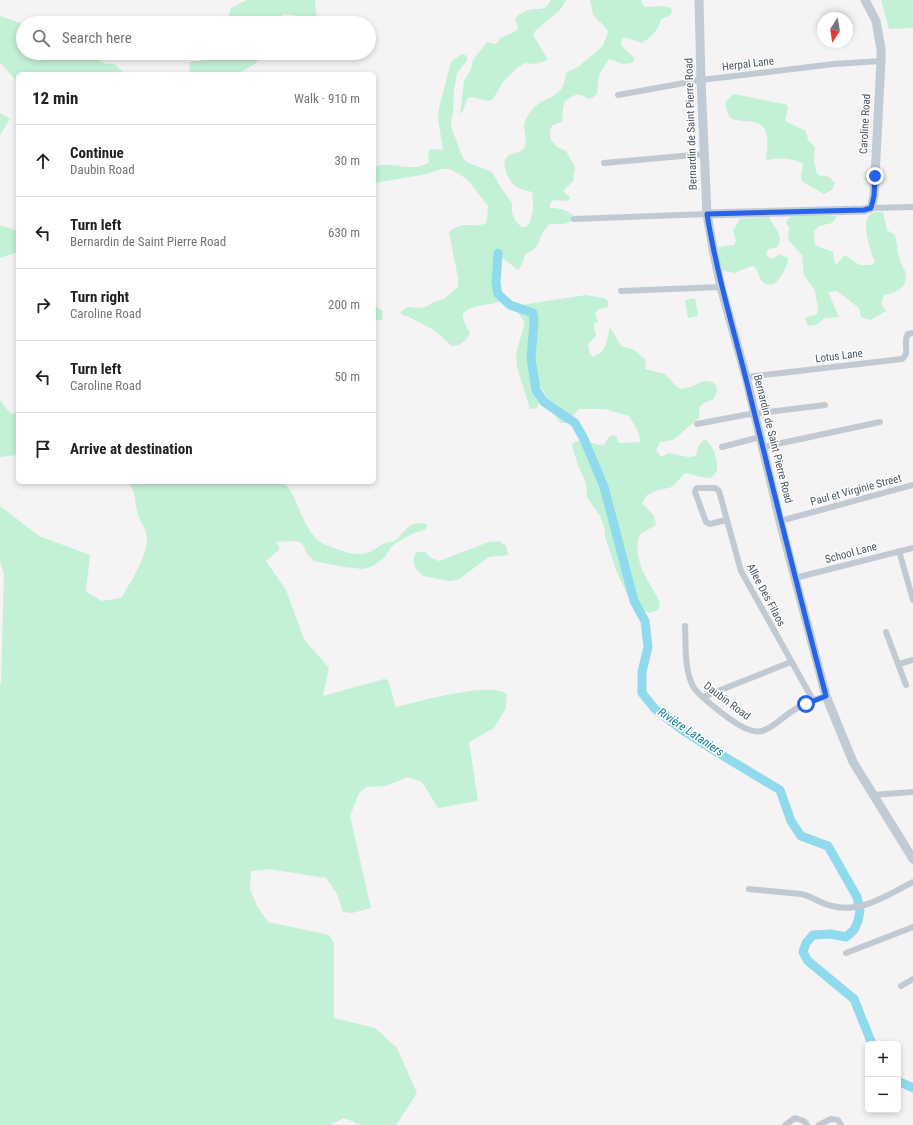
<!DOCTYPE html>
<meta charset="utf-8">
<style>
body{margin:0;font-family:"Roboto Condensed",sans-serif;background:#f6f6f6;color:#202124}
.controls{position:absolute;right:12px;bottom:12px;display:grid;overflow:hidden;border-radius:6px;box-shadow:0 2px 6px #0003}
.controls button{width:36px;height:36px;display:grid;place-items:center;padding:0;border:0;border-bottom:1px solid #e0e0e0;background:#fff;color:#202124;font:20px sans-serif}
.compass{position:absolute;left:817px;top:12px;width:36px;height:36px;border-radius:50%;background:#fff;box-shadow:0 2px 6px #0003;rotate:192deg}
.stop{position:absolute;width:12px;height:12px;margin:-9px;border:3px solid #2563eb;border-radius:50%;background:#fff}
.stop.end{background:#2563eb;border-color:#fff;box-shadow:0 1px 4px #0008}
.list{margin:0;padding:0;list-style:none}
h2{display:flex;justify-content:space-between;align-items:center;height:52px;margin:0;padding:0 16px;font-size:17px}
h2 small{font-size:13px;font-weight:400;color:#757577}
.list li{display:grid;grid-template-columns:26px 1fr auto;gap:12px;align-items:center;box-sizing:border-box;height:72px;padding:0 16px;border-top:1px solid #e0e0e0}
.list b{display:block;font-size:15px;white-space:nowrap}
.list p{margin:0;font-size:13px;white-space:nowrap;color:#757577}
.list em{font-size:13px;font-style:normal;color:#757577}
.icon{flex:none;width:22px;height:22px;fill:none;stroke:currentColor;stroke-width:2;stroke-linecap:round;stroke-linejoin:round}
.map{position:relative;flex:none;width:913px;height:1125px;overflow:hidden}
.search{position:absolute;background:#fff;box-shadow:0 2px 6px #0003;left:16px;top:16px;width:360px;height:44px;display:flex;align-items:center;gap:10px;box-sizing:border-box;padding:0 14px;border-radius:22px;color:#757577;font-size:15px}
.panel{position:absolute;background:#fff;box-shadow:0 2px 6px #0003;left:16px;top:72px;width:360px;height:412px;border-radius:6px}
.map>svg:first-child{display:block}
.green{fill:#c3f1d5}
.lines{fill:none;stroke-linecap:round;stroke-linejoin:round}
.river{stroke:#90daee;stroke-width:9}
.street{stroke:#c1cad2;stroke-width:6}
.secondary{stroke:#c1cbd6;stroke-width:9}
.route{stroke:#2563eb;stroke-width:5}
.labels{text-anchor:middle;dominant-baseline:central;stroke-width:3;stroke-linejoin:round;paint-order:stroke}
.street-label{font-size:11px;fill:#4a5661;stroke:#fff}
.water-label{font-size:12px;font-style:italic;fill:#0c7c9b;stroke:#fff}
</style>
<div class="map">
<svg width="913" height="1125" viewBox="0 0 913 1125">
<rect width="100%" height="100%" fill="#f5f3f3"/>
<g class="green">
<path d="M247,0H315L317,23H300L301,16L284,14L271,23H227L231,8Z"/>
<path d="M551,0H566L560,10L535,31L533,35L548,60L535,64L525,63L517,68L503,82L493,99L489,101L471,97L467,99L463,111L460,114L464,81L471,69L473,60L487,42L496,44C498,41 500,38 503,37C510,32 524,33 515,20L517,16C521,14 525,11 529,10C540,7 544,13 551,0Z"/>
<path d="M590,0H641L644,7L662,6L671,8L672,12L669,16L661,19C658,31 652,36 642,43L624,37L621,41V45L635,59L632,63L623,64L609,59L599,75L597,93L594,97L588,99C577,91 575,95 565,101L563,108L562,122L553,125L550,129L551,140L557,147L566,151L575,167L573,181L563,191L570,197L568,201L553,200L550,204V208C561,208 567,210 575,217L573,221L564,224H550C536,235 543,249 526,253L521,266L518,270L504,259L498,260C495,276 491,287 501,301C491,306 461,304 463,318C464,323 468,329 470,333C467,340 460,346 452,346L434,330L407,316L403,315L400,312L408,307L417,308L426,307L434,302L444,299L458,287V278L449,232C464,220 470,228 485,224L487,220L488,206L467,179L450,169H441L427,174L374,183V167C392,160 413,174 429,162L428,152L430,149L443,150L438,118L439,108L451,62L454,59L463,54L467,56V60L457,73L454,90L453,113L451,122V127L463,158L466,162L492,172L501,188L512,203V212L515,220L521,227H526C534,220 534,202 532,192C527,191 520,189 515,186C509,181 499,162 508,156C513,152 520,154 524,148C528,141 524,131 524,124C525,120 529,114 532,110C545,94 563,101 566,74L569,71L578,67L603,46L608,32L606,28L593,15Z"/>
<path d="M881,0H913V28L889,29Z"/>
<path d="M0,16L23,24V53H86L105,64H114L125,74H18V81C11,76 7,69 0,63Z"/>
<path d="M216,53H262L261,57L255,64L237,74H193L189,71L190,62L207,60Z"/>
<path d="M734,94C752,97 768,102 786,104L788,108L785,121L806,131L808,140L815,147L814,161L817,174L821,176C828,175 831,178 835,183L832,190L824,194L803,182L801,178L803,164C792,157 778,158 766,160C768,138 772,121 743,121C739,120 734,121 731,118C728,115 727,108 725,104L727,100Z"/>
<path d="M0,113L10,119L0,135Z"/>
<path d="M877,212H883L887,230L895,235C897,243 897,252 900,260C901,264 903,267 905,271C909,288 897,292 884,295L881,304L886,311L870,320L861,317L859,308L837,291L828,292L839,317L825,318L816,325L808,326L805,318L817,314L818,309L815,291L804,275L802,255L788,240L789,227L786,223L788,219L792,216H837L832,223L819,226L814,231L815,245L833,252L834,261L836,265L845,255C850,259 855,261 859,265H872L875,262C871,253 863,229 867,219C869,214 872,213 877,212Z"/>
<path d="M769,217C774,229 784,233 778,247L768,249L766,254L768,257L773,259L780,254L788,258C788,267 777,289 766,284C760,282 758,273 756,268L752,266L734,273L721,270L718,247L734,245L736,240L733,231L740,219Z"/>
<path d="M0,225L18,231V252L0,258Z"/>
<path d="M586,295L603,298L607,300L609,304L607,308L598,309L595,313L598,321L594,324V329L596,333L595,337L588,344L590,354L593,357C608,351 606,341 610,327L621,346L634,350L646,360L645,369L665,374L677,387L681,389L690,387L704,381L712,382L716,385L717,390L714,399C703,404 698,403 699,418L673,440L660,442L656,450L661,457L669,453L688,457L696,456L698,446L705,439C714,447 718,459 717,471L711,478C701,478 694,474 685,473L672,487L655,491L647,495L642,503L654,516L656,525L640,534C631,559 648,580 660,602L658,610L649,613L641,608L626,592L616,570L605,537V530L600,516L587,497L586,483L578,465L572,446L574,442C585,438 594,445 604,445L608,438L612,435L617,437L618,442L622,443L641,442L637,429L629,416L605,409H579L567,423H562L558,421C556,415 552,410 550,404C545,394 543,387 533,381V386L539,402L537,408L530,409L517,367L516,353L524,326V321L518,313V308L521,305Z"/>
<path d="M695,298L698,316L688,318L685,300Z"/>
<path d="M374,305L383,311L382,320H374Z"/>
<path d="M0,400L11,414L18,413V455L0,457Z"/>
<path d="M128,482H283C300,498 300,525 318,540C322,544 329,546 334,548C342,551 352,555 361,554C369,554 376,548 383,544C388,542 394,542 397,539C409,527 409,521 427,524L426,529L412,534L396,543L392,546L384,558L373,566L363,569L344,567L314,561L307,554L303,545L300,542L295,541L276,542L280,549L266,561L286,590L304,639L329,668L323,696L384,679L388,680L396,707C419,702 488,681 507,694L506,708L494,728L469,742L478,801L438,808L422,782L408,777L386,786L366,787L359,793L350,816L371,908L352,913L343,912L337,894L326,878L269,869L251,871L250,889L257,906L268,922L329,935L334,943V1018L375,1028L397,1048L417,1093L396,1125H361L344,1118L330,1125H0V682L1,684L4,574L0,561V506L39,536L90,555L86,592L102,601L121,598C130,584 148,554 147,538C146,528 139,520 137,511C134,499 137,493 128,482Z"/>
<path d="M499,541L506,546L508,555L489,557L459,579L450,581L423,576L416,569L413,560L416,552H425L431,558L439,561L489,542Z"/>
</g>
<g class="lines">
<g class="river">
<path d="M498,253L496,283L498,294L510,305L533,313L534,323L531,359L536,390L544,402L575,423L584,439L604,487L634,601L645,621L648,647L642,672V693L655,709L681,729L715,751L780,790L791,821L801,836L828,846L857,897L860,911L858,921L854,930L846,937L831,934L813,935L806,943L803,952L808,961L854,999L872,1044"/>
<path d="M898,1081L913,1088"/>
</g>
<g class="street">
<path d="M618,95L701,80L834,64L881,61"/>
<path d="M604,163L704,154"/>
<path d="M871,208L913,207"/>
<path d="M574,219L707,214"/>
<path d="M621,291L721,287"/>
<path d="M746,377L902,359C911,352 902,343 908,334L913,333"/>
<path d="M697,424L744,415L825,405"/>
<path d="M722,447L760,437"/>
<path d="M763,447L880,422"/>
<path d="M726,520L710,524L706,522L695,492L696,489L697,488H715L719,491L741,571L813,700"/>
<path d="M780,521L913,485"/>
<path d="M899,551L913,600"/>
<path d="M795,578L913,548"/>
<path d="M685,626C686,645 684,669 693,686C697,695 729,719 739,725C746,729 755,733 762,731C772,728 780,720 788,714C799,706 812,700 826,696"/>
<path d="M886,632L906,685"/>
<path d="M899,664L913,660"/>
<path d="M703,697L791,662"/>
<path d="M872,795L913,792"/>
<path d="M749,889L801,894C812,896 821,904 832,906C861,914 889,894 913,882"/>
<path d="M846,953L913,927"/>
<path d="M901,986L913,979"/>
<path d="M785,1125L795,1118L804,1121L807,1125"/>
<path d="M819,1125L831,1119L838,1120L841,1125"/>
</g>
<g class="secondary">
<path d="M699,0L701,80L707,214L713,249L721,287L746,377L780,521L826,696L853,762L913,859"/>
<path d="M707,214L864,210L871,208L874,196L881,61V49L876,21L865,0"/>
</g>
</g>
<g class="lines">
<path class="route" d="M806,704L826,696C798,591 772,485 746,379C732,324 716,270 707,214L864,210L871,208L874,196L875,176"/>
</g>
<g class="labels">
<g class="street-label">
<text transform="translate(748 64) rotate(-7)">Herpal Lane</text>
<text transform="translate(691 124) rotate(-92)">Bernardin de Saint Pierre Road</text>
<text transform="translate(865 124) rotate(-87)">Caroline Road</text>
<text transform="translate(839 356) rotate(-7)">Lotus Lane</text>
<text transform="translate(773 439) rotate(76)">Bernardin de Saint Pierre Road</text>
<text transform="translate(856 490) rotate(-15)">Paul et Virginie Street</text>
<text transform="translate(851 553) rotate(-15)">School Lane</text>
<text transform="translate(766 595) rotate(62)">Allee Des Filaos</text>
<text transform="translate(727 701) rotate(37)">Daubin Road</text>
</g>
<g class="water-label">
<text transform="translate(691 732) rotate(34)">Rivière Lataniers</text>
</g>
</g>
</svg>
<div class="controls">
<button>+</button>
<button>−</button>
</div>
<svg class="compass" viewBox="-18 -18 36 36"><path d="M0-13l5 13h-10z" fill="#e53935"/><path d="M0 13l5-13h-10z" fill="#757577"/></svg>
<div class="stop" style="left:806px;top:704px"></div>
<div class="stop end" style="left:875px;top:176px"></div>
<div class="search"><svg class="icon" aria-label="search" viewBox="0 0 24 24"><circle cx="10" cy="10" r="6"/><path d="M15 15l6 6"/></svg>Search here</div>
<section class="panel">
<h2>12 min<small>Walk · 910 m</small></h2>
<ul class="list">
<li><svg class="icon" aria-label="ahead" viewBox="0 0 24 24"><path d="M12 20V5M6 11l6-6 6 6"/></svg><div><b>Continue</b><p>Daubin Road</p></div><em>30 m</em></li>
<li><svg class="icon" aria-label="left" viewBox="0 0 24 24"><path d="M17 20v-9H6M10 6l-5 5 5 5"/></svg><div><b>Turn left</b><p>Bernardin de Saint Pierre Road</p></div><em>630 m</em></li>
<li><svg class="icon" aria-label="right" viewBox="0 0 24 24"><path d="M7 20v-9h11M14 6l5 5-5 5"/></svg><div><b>Turn right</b><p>Caroline Road</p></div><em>200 m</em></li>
<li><svg class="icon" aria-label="left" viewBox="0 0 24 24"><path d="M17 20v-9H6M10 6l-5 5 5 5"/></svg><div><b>Turn left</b><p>Caroline Road</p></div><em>50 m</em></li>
<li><svg class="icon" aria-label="arrive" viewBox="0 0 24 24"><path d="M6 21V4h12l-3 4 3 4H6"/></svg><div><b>Arrive at destination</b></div></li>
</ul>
</section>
</div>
